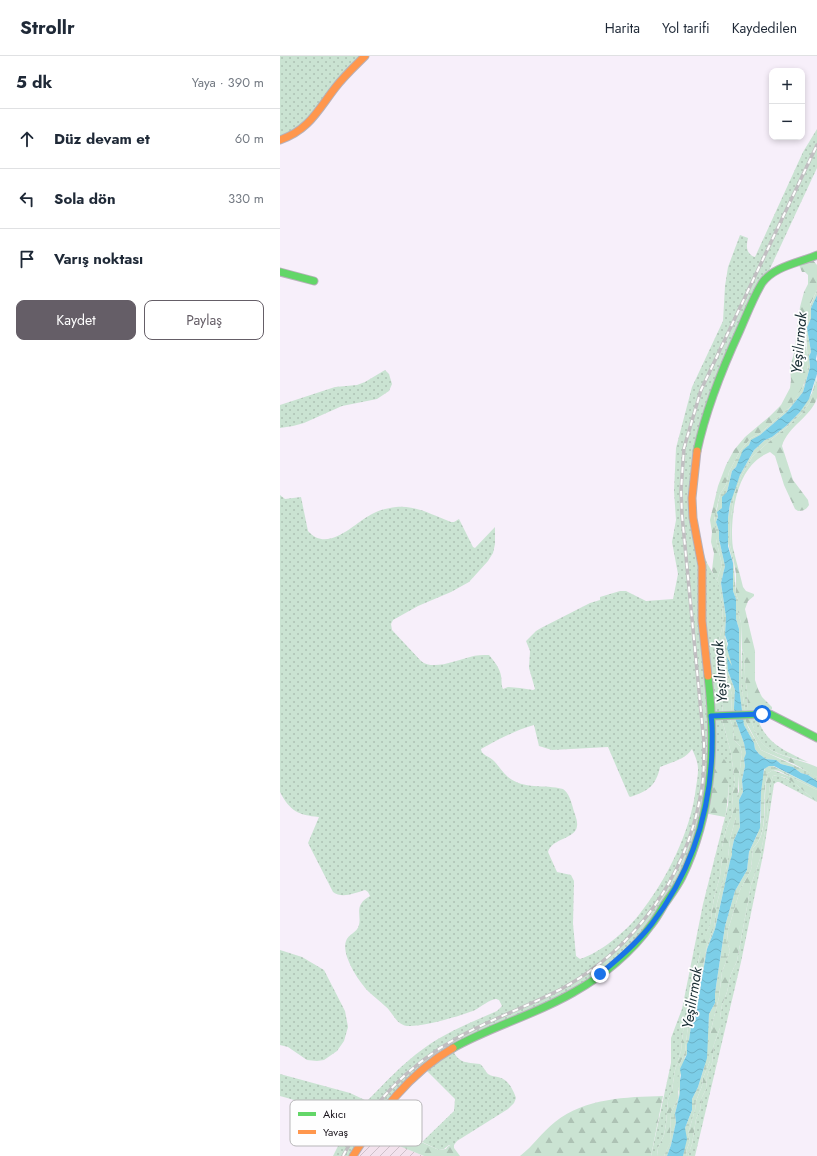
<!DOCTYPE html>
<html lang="tr">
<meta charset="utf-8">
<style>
body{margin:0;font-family:Jost,sans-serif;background:#f6f6f7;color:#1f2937}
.controls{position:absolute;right:12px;top:12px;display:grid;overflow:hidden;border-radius:8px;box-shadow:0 2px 6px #0003}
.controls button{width:36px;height:36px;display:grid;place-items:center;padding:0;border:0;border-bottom:1px solid #e0e1e3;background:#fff;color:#1f2937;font:20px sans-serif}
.stop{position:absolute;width:12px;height:12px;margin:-9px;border:3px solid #1a73e8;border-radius:50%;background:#fff}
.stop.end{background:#1a73e8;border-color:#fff;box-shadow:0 1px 4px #0008}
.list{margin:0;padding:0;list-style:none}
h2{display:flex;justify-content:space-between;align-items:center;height:52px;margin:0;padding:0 16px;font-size:17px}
h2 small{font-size:13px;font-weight:400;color:#747a83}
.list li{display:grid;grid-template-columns:26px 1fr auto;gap:12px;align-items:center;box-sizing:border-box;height:60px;padding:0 16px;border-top:1px solid #e0e1e3}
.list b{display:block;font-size:15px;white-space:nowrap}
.list em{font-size:13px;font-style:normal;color:#747a83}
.actions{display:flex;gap:8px;padding:12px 16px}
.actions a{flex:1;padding:9px 0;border:1px solid #655e67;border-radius:8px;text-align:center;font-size:14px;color:#655e67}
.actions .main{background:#655e67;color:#fff}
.icon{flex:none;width:22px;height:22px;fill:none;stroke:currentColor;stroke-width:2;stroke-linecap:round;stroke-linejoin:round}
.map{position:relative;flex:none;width:537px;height:1100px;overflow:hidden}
header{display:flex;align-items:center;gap:24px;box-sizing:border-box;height:56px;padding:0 20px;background:#fff;border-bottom:1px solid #e0e1e3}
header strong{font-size:19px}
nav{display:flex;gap:22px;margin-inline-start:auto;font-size:14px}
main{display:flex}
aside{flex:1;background:#fff}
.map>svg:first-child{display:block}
.industrial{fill:url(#industrial-furrows)}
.grass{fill:url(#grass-dots);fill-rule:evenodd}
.forest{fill:url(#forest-firs)}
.wetland{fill:url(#wetland-marsh)}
.water{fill:url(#water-waves)}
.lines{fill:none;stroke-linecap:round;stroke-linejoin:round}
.fast-casing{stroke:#b7b1ba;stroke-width:9}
.slow-casing{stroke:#b7b1ba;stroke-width:9}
.fast{stroke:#63d668;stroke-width:7}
.slow{stroke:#ff974d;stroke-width:7}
.rail-casing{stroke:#c0bec1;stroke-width:3.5}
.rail{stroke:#fefefe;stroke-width:2;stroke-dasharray:6;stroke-linecap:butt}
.route{stroke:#1a73e8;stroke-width:5}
.labels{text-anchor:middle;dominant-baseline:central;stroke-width:3.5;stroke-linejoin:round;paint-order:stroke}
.water-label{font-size:15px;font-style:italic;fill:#182d33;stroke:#fefefe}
.key{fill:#fefefe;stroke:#b8b7b9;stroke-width:1}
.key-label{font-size:11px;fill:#161018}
</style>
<header>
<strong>Strollr</strong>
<nav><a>Harita</a><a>Yol tarifi</a><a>Kaydedilen</a></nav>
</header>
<main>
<aside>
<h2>5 dk<small>Yaya · 390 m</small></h2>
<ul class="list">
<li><svg class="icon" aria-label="ahead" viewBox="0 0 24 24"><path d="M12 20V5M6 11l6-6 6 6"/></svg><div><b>Düz devam et</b></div><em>60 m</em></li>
<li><svg class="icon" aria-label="left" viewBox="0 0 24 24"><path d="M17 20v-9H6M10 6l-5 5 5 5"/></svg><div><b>Sola dön</b></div><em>330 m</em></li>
<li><svg class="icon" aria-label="arrive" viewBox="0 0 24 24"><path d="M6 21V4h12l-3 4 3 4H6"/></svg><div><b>Varış noktası</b></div></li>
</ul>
<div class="actions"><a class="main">Kaydet</a><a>Paylaş</a></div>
</aside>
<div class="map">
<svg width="537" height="1100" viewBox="0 0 537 1100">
<defs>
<pattern id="industrial-furrows" width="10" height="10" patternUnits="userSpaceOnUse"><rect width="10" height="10" fill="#f3e2ed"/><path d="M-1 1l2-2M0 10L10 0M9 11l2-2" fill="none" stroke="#d0c1ca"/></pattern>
<pattern id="grass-dots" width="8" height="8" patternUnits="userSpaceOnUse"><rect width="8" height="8" fill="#cae3d2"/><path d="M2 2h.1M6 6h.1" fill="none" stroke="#adc2b4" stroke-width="1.8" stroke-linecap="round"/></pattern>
<pattern id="forest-firs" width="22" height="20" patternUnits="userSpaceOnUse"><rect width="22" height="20" fill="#cae3d2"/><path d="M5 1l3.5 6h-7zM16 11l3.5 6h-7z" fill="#adc2b4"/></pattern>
<pattern id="wetland-marsh" width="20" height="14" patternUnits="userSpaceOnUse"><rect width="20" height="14" fill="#cae3d2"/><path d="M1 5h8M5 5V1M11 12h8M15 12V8" fill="none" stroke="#adc2b4"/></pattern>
<pattern id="water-waves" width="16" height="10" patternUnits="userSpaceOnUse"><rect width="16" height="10" fill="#7ccee8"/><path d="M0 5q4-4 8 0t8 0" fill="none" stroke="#6ab0c6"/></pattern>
</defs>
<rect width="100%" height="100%" fill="#f7effa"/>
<path class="industrial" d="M87,1077L144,1100H73Z"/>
<g class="grass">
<path d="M0,0H85L30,67L0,84Z"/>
<path d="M537,73V112L432,337L411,435L423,495L427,507L438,526L442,546L443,569L439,584L440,597L437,623L443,647L442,656L432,664L442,663L451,697L455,727L452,738L453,750L452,759L446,774L442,791V802L440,820L434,842L430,869L426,879L419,902L414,925V936L408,949L407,960L403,975L401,995L395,1014L392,1034L388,1044L386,1068L384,1079L378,1092L377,1100H371L391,1007V982L402,953L423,848L448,749L449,720L428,742L401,823L359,882L310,926L172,993C179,1008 186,1006 200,1008C204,1011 205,1015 208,1018C211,1020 214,1020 218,1021C228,1023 233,1033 236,1042L234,1047L228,1053L177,1085L174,1089H169L164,1093L159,1094L142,1086L174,1055L175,1043L144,1012L117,1038L73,1100H53L70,1066C48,1053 24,1047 0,1040V1018L70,1037L87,1045C105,1027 122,1008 143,993C166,976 192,966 217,955L222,950L219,944L216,943C209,944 202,950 195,954C181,960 142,971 127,970C115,968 113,956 105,950C100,945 94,941 89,936C79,926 61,899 66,885C68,878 77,877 79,869C81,862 77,854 81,848C83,844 87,842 90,840L88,836L85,834C75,837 62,843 53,836L28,787L39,761C18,759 10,755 0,736V439L5,443L21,441L28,475C48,498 74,467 92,458C99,454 108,452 116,451C136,449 152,459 171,466H174L179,463L193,491L195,492L215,471V488L213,497L208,505L189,526L171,536L138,550L113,564L111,568L112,574L141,605C153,615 177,604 190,601C196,599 203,599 209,599C214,605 220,612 221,620C222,625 221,629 223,633L228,631L240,632L253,634L255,633L249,612L250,595L246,585L256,575L261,572L310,547L320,544V541L340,535H346L366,545L393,543L398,518L392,486L396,464L394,435L396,392L412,331L443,265L445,230L448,211L460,179L468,182C466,190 466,198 475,201L523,96ZM254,669L259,690L272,694L328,691L349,740L350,741C368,735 376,730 380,711C391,706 405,704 412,693C415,700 418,706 418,713C418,719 417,725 416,731C411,776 386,825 358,860C345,876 320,897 300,903L296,900L293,868L294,825L291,819L277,816L268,796C272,782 296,783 297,770C298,764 294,757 293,752C291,745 289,737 283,733C264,728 244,734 228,721C223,717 219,710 214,705C209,700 201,699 201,693C217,684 236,674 254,669Z"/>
<path d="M105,314L109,318L112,328L109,335L97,343L62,350L24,367L13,370L0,372V349L55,331L77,329L85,326Z"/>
<path d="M462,593L464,598L465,620L467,635L468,654H465L461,627Z"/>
<path d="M470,661H477C486,688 504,694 528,706C515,703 490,697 482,687C476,680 473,670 470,661Z"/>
<path d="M498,719L512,725L537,746L499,726H497L494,728L484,794L461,906L415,1100H408L412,1088L416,1063L420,1054L422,1041L426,1033L427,1020L432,1007L434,988L440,972V962L442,949L447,936L451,918L457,905L471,829L480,803L482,790L486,770L490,728L493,720Z"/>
<path d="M0,894L22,901L44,914L65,955L68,971L64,985L57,995L44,1004L37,1005L27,1004L8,991L0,989Z"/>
</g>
<g class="forest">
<path d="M531,202L537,209V234L530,249V260L525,280L528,307L527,319L522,333L510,351L479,378L471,382L460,395L449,416L446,429L440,438L434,463L436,475V483L442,509L437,524L434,520L432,514L434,497L431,486L432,476L430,464L438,430L446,409L454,394L465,381L490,360L501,349L510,332L511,324L510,312L514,297L520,251L524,236L528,228V219L525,216H522L518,207Z"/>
<path d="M537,323C537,329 537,336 537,342C531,361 508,370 502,390L513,424L528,444L529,449C526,454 523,455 518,455L515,453L504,429L495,400L490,396C460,408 453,445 452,474C452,480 452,486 453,492C456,505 460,518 463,531L466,535L474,538V540L468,545L465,553L475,595V624L478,633L482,641L492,651V653L490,654H468L467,635L465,620L464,598L462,593L461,567L458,556V544L456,537V518L453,501L450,489L451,461L454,439L461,421L472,401L492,383L507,371L522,357L530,346Z"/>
<path d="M443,569L445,586V610L452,639L451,656H442L443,647L437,619L440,597L439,584Z"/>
<path d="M470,661C473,669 475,678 480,684C490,700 521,703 537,711V721L514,708L481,694L466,666L465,662Z"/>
<path d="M442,663H450L454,674L453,683L460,690L462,698L459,720L456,761L450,783L447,810L437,847L434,871L427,890L422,915L418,925L419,933L412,951V959L408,969L405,996L399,1010L398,1043L391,1056L390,1087L384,1100H377L378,1092L384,1079L386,1068L388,1044L392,1034L395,1014L401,995L403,975L407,960L408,949L414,935V925L423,885L430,869L434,842L440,820L442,802V791L446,774L452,759L453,750L452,738L455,727L451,697Z"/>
<path d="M431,698C454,699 449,723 448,739C447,747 447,753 445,761L424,757Z"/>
<path d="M493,714L511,721L537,734V746C526,738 507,716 493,720L490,728L486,770L482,790L480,803L471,829L457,905L451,918L447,936L442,949L440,962V972L434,988L432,1007L427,1020L426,1033L422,1041L420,1054L416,1063L412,1088L408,1100H406L407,1093L410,1085L408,1077L410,1071L415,1054L416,1045L422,1030L423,1022L430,1005V978L439,941L442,916L450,895L447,885L448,874L460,834L471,814L473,792C491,776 481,739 488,717Z"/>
<path d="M383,1040L371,1100H240C253,1090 262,1076 275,1066C305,1042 346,1041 383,1040Z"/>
<path d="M94,1065L159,1094L166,1093C168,1090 170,1088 174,1089V1092L180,1100H144L87,1077Z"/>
</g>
<g class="wetland">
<path d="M537,234V239L531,252V262L527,272L531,296L529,300L530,311L523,336L507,356L480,379L471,385L456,411L452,415L447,436L442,443V452L437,458L438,461L436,466L439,475V483L445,510L441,527L446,561L445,579L453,613L448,604V615L455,634L454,655L451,656L452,639L445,610V586L443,569L442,546L437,524L442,509L436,483V475L434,467L435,457L437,453L440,438L446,429L449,416L460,395L471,382L479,378L510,351L524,329L528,311L526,273L530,260V250Z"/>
<path d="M537,318L535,331L530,346L522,357L507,371L492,383L472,401L461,421L454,439L451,461L450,489L453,501L456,537L458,544V556L461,567V627L465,654L462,655L459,632V573L456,563V543L453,535V507L448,487V462L452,438L460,419L474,394L485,384L492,381L506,370L520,356L532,337Z"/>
<path d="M455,662L464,687L466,697L464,704L465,710L462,724L463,736L459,744L460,771L454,784L452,793V800L450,805L435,873L427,893L423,916L420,925L421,929L414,950L407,998L405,1001L400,1021V1037L395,1058L396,1066L391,1089L387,1100H384L390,1086L391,1056L398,1043L399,1036L397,1025L399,1010L405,996L408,969L412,959V951L419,933L418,925L422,915L427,890L434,871L437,847L447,810L450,783L456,761V743L459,735V720L462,698L460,690L453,683L454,674L450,663Z"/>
<path d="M462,662H465L468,671L481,694L533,718L537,721V725L528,719L521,717L513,711L501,708L496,704L486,703L479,698L475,693L474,687L464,669Z"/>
<path d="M491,709L537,732V734L499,715L493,714L488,717C480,739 491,776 473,792L471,814L460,834L448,874L447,885L450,895L442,916L439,941L430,978V1005L423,1022L422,1030L416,1045L415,1054L410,1071L408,1077L410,1085L407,1093L406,1100H403L405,1079V1072L412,1054V1043L418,1031L424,1012L427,993V985L429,958L435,947V937L445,870L455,835L467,814L469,796L477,779L481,765V736L482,721L485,712Z"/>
</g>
<path class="water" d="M537,239V298L536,303L537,306V318L529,343L520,356L506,370L492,381L485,384L474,394L460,419L450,448L448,462V490L453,507V535L456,543V563L459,573V632L464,669L474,687L475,693L479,698L486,703L496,704L501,708L513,711L521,717L528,719L537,725V732L494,710H489L484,713L481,736L480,772L469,796L467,814L455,835L445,870L435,937V947L429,958L427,1002L418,1031L412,1043V1054L405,1072L407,1083L403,1100H387L391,1089L396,1066L395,1058L400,1037V1024L401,1019L400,1013L407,998V988L409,984L414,950L421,929L420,925L423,916L427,893L435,873L450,805L452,799V793L454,784L460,771L459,744L463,736L462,724L465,710L464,703L466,697L464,687L455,662L454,652L455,634L448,615L447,601L452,610L447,592L448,588L445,579L446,561L441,527L445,510L439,483V475L436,466L438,461L437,456L442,452V441L447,436L452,415L456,411L463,394L469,389L471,384L480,379L507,356L523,336L530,311L529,300L531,296L527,272L531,262V252Z"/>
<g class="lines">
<g class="fast-casing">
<g id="fast">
<path d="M0,216L34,225"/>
<path d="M417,395C426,353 442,313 460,274C467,258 473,242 482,227C494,210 519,207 537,199"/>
<path d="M431,660L490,658L537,682"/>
<path d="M173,992C212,970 255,959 294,936C323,920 352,896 371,869C376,863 380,856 384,849C390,840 397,831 402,821C433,757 436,688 428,620"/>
</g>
</g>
<g class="slow-casing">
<g id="slow">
<path d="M0,84C29,74 38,54 55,32C64,20 75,10 85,0"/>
<path d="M417,395L412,442L413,462L422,510V565L428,620"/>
<path d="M73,1100C99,1058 129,1017 173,992"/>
</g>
</g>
<use href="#fast" class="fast"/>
<use href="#slow" class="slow"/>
<g class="rail-casing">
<path id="rail" d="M63,1100C88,1051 128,1009 177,982C211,963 249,950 283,932C355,892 405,822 420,742C424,724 424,706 424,687L402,459L401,434L404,392L421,334L537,89"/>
</g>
<use href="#rail" class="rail"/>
</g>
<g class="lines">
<path class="route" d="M320,918C338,903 357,887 371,869C411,817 430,758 432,694C432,682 433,671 431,660L482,658"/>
</g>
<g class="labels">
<g class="water-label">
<text transform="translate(519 287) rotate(-85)">Yeşilırmak</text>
<text transform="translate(440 616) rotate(-94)">Yeşilırmak</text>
<text transform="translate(412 942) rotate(-81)">Yeşilırmak</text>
</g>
</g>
<rect x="10" y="1044" width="132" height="46" rx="6" class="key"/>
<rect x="18" y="1056" width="18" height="4" fill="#63d668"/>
<rect x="18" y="1074" width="18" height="4" fill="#ff974d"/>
<g class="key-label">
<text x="43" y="1062">Akıcı</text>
<text x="43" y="1080">Yavaş</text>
</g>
</svg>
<div class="controls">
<button>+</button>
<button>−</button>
</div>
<div class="stop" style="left:482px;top:658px"></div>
<div class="stop end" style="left:320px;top:918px"></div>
</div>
</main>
